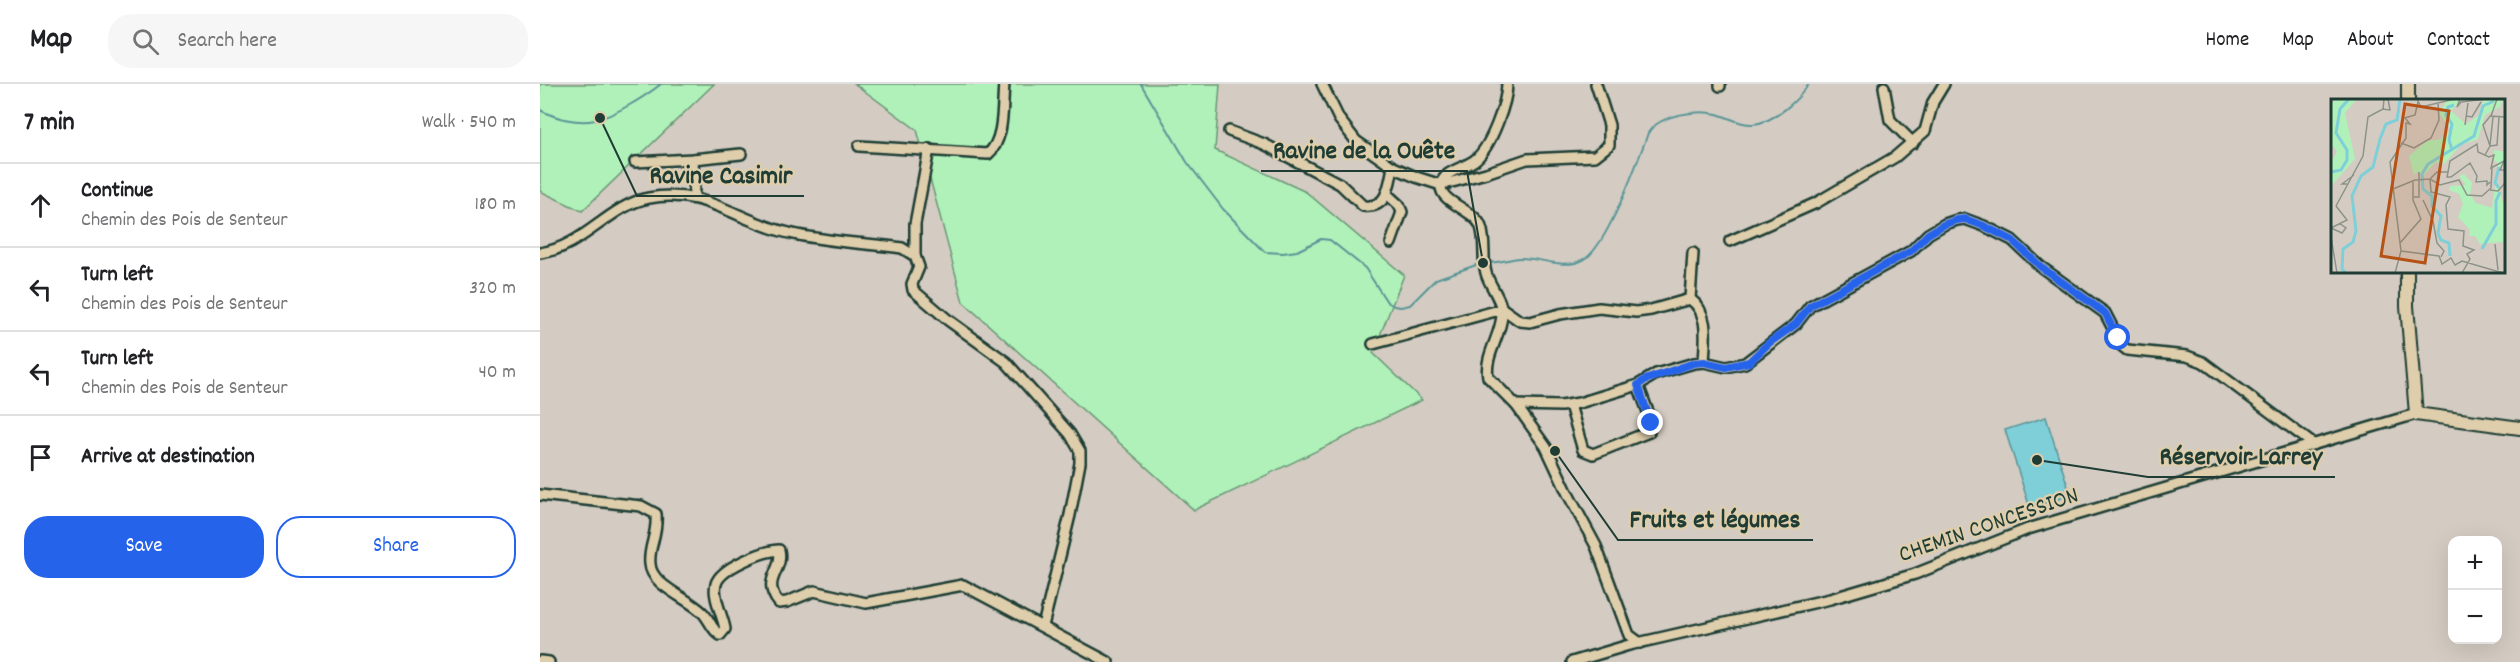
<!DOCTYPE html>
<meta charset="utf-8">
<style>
body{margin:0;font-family:Dekko,sans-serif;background:#f6f6f6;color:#202124}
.controls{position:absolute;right:18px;bottom:18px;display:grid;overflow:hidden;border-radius:12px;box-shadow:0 6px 24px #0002}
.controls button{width:54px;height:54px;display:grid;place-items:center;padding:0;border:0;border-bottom:2px solid #e0e0e0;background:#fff;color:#202124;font:30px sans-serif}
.stop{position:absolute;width:18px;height:18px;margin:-14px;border:4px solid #2563eb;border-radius:50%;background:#fff}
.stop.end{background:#2563eb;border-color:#fff;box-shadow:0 2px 6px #0008}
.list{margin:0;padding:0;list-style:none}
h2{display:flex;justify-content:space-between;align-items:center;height:78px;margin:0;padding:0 24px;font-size:26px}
h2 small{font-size:20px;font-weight:400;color:#757577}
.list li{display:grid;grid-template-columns:39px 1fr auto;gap:18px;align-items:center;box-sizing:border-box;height:84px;padding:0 24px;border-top:2px solid #e0e0e0}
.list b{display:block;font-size:22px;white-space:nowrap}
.list p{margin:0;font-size:20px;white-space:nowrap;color:#757577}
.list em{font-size:20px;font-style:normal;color:#757577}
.actions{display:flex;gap:12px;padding:18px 24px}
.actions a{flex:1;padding:14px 0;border:2px solid #2563eb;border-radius:24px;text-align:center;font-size:21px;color:#2563eb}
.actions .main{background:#2563eb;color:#fff}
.icon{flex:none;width:33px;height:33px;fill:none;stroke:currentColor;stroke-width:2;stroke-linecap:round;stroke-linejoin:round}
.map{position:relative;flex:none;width:1980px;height:578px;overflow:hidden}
header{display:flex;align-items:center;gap:36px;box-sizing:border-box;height:84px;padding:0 30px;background:#fff;border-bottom:2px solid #e0e0e0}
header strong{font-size:28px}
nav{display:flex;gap:33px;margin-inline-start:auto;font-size:21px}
.search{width:420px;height:54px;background:#f6f6f6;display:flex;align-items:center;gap:15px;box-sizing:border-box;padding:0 21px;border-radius:24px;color:#757577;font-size:22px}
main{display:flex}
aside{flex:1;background:#fff}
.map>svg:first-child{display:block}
.green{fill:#b0f1b9;stroke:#689776;stroke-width:1.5}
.water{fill:#7fcfd9;stroke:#599597;stroke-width:1.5}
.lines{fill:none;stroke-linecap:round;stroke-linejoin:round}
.stream{stroke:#599597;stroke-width:2}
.street-casing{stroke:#1f3d34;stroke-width:14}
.secondary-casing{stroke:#1f3d34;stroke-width:16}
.street{stroke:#dfceab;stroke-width:9}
.secondary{stroke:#dfceab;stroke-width:12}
.route{stroke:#2563eb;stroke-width:8}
.labels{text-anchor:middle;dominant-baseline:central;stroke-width:4.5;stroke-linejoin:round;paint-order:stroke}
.street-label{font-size:24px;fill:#1f3d34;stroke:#dfceab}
.inset-river{fill:none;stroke:#7fcfd9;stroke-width:3}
.inset-road{fill:none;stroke:#8c9389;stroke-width:1.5}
.view{fill:#b65216;fill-opacity:0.15;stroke:#b65216;stroke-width:3}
.inset-edge{fill:none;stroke:#1f3d34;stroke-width:3}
.leader{fill:none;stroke:#1f3d34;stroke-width:2}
.callout-dot{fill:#1f3d34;stroke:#dfceab;stroke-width:2}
.callout-label{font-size:26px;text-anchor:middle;font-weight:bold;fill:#1f3d34;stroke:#dfceab;stroke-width:4.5;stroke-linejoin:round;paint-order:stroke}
</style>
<header>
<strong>Map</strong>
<div class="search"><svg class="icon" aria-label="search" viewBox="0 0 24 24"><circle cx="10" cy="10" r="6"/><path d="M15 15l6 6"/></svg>Search here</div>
<nav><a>Home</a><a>Map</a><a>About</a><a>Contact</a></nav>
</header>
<main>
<aside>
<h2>7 min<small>Walk · 540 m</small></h2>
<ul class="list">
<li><svg class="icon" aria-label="ahead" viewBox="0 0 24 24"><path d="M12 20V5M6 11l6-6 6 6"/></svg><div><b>Continue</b><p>Chemin des Pois de Senteur</p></div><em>180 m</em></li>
<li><svg class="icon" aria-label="left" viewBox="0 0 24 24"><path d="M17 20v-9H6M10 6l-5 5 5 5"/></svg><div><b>Turn left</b><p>Chemin des Pois de Senteur</p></div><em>320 m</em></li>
<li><svg class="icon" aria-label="left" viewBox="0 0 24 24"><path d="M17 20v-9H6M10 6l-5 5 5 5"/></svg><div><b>Turn left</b><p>Chemin des Pois de Senteur</p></div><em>40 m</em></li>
<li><svg class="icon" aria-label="arrive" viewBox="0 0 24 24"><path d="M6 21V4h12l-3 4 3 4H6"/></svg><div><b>Arrive at destination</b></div></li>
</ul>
<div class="actions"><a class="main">Save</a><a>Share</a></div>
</aside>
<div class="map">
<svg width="1980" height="578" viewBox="0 0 1980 578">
<rect width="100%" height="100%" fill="#d4ccc2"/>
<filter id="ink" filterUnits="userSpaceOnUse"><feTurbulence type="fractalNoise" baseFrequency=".0167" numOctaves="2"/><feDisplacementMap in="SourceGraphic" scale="12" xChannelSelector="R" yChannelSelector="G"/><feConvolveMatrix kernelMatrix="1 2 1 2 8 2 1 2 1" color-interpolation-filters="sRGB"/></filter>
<g filter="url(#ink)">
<g class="green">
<path d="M0,0H174L42,127L0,107Z"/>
<path d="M315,0H680L675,66L766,108L864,191L833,269L882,316L654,426L423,218L377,46Z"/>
</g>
<path class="water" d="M1506,333L1529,406L1524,408L1525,413L1490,424L1465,346Z"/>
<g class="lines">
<g class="stream">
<path d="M601,0L647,78L683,125L725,168L743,169L757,167L781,155L790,156L825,184L847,218L854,222L861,223L870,221L896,195L942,179"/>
<path d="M0,26C15,34 38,40 55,36C74,32 106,12 121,0"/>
<path d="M947,179C958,179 969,175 979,174C1000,173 1023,186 1043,176C1066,165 1099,74 1108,49C1119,31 1157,25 1177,30C1189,33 1200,41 1213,40C1235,38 1257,17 1269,0"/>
</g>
<g class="street-casing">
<g id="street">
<path d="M782,0L799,35L816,57L853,83L876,93L901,101L946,89L987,75L1055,72L1069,61V41L1056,0"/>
<path d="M967,0C967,19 951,62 936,75C927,84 902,86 901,102C900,119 936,126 941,143C946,157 942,174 946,189C950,203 963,217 962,231C961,252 944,272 948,293L976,321L1006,363L1028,410L1056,462L1089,551L1100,559"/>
<path d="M1180,2V0"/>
<path d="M1344,3L1350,36L1373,59"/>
<path d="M689,47L724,60L800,100L823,122C848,125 849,102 853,83"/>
<path d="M319,62L448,70C465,56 462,21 464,0"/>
<path d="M153,75L154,113"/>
<path d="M95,78L153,75L201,70"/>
<path d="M848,111L859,121L862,128L851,159"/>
<path d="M1190,157L1276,119L1355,73L1385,47L1393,18L1404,0"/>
<path d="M0,169C44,163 69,121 109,114C165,103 198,138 249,149C286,158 325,159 362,164L375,172L379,183L372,200L373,206L408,236L466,278L530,350L540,367V379L530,431L503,542"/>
<path d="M375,172V140L389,65"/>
<path d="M1150,215L1153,169"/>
<path d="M833,260L963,225L980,237L990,238L1020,230L1059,224L1096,228L1111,226L1150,215C1170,229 1165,256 1164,278"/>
<path d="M976,321L1021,322L1039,319L1098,301L1116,290L1154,279L1164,278L1186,283L1205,279L1256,240L1270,222L1371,167L1388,150L1405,140L1417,136L1425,135L1444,142L1472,156L1501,183L1565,229L1582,262L1587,266L1647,272L1663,278L1773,360"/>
<path d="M1030,321L1043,366L1053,370L1109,348L1110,333L1098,301"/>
<path d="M0,411L101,422L116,430C118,452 108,462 110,480C111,502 149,514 163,529C170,536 171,545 180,551L185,545C183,532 172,512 176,500C180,484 223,467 239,466C244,488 220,495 239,519L247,518L274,507L326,519L423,501L568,578"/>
<path d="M0,577L9,578"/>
<path d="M1032,578L1089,561L1290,515L1375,490L1488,445L1876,330"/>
</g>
</g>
<g class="secondary-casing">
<g id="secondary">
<path d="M1868,16V0"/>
<path d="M1867,188V222L1876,330L1980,344"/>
</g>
</g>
<use href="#street" class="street"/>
<use href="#secondary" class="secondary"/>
</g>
</g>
<g class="lines" filter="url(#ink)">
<path class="route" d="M1111,339L1098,301L1105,296L1154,279L1164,278L1186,283L1209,278L1229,259L1256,240L1270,222L1371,167L1388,150L1405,140L1417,136L1425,135L1444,142L1472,156L1501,183L1565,229L1578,254"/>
</g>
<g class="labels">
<g class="street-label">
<text transform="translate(1449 442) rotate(-19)">CHEMIN CONCESSION</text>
</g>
</g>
<g transform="translate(1791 15)">
<rect width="174" height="174" fill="#d4ccc2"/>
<path d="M6,0H26L14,14L24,60L0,87V63L6,53L0,44V5ZM117,0H131L120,12L135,25L147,17L153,0H172L169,8L154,16L147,40L130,46L113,65L105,63L93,76L87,73L83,76L78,57L96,42L110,40L120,31L108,14ZM163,51L174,53V66L168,68L166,84L174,111L172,143L149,145L144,137H138L139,131L127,118L132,105L128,95L118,91L119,87L135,86L128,77L133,75L141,84L139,95L145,104L161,109L167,65L162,60Z" fill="#b0f1b9"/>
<path class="inset-river" d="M121,51L118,41L121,25L115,16L117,8L123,6M168,68L164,84L168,89M0,73L10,71L16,61V51L5,34L9,10L18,0M151,150L165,125V102L169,93M119,157L118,144L110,141L107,134L110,117L101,107V97L92,90L91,75L97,65L143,37L152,7L163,2M15,174L11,170L12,150L22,143L25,132L21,97L30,77L42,68L49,40L55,25L66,21L69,0"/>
<path class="inset-road" d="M86,0L90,8L124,0M129,0L126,8L130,3L155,0M166,0L160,17L174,18M51,10L59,11L57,0M135,17L141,18L150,3M134,26L137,4M70,44L83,49L100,39L108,21L107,4M159,46L162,18M159,47L166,46L168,18M154,56L159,47L152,26L161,15M117,73L116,78H120L139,64L146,77L145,83L156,82V86L159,83M16,85H11L23,76M62,90L84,81L99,80L109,86L128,81L136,96L151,97L160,89L161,68M159,91L167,92L174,84M83,98H88V73M92,101L102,122L106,144L113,152L110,158M5,107L32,57L37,18L52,10L53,0M0,129L11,134L15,129L8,124M0,129L16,121L5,107M0,138L6,174M69,144L90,120L82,101V83M164,145L167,171M70,152L108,157L111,165L120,159L124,166L131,162L172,174M64,174L70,152L59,63L75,39V24L79,25L74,19L84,16L87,3M131,174L139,160L136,155L143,151L132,147L133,132L117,130L115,106L119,98L100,93L99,80L106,73H117L119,62L146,45L147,53L158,58L163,56L160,69L173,62L169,71H174"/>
<path class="view" d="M74,5L118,12L94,164L50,157Z"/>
<rect width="174" height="174" class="inset-edge"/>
</g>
<path class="leader" d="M943 179L927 87H721M60 34L97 112H264M1497 376L1608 393H1795M1015 367L1078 456H1273"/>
<g class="callout-dot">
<circle cx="943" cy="179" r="6"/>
<circle cx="60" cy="34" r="6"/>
<circle cx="1497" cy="376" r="6"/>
<circle cx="1015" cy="367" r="6"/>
</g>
<g class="callout-label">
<text x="824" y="74">Ravine de la Ouête</text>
<text x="181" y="99">Ravine Casimir</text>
<text x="1701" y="380">Réservoir Larrey</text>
<text x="1175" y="443">Fruits et légumes</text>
</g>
</svg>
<div class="controls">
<button>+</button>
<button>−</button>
</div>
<div class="stop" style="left:1578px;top:254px"></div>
<div class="stop end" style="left:1111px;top:339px"></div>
</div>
</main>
